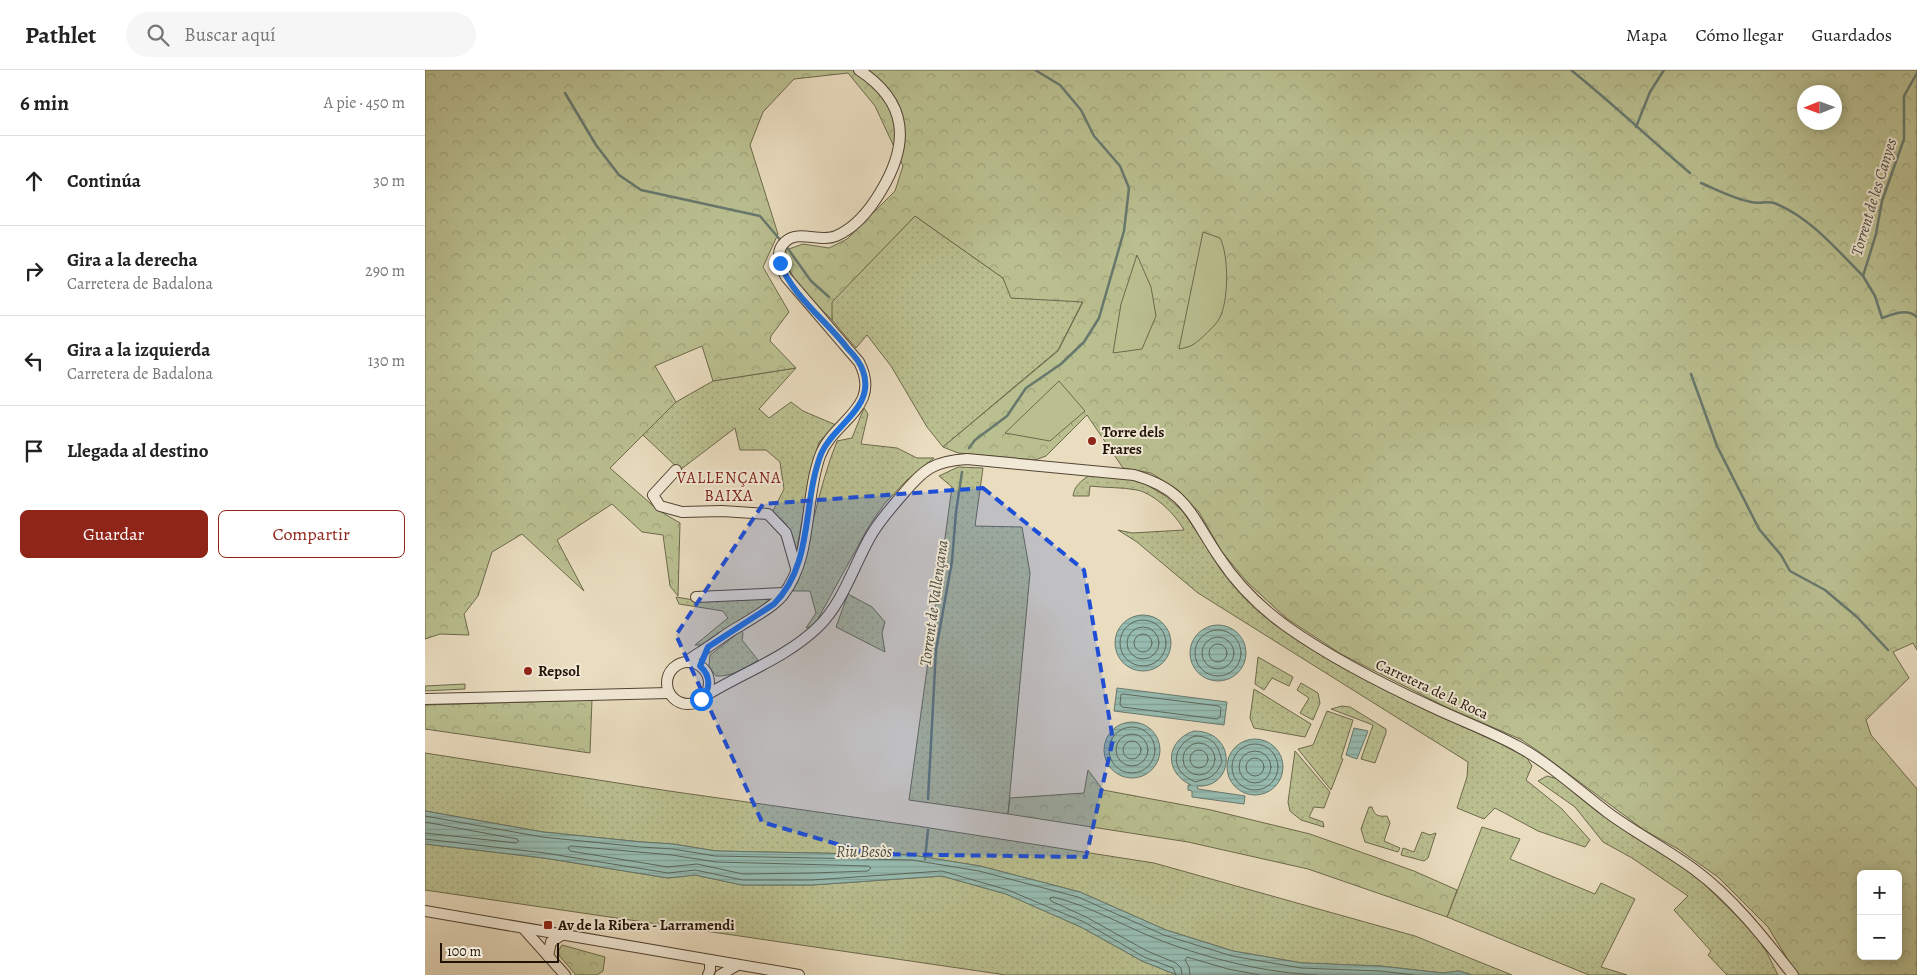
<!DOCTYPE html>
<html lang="es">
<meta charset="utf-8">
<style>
body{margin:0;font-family:Alegreya,serif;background:#f6f6f6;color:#222}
.controls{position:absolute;right:15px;bottom:15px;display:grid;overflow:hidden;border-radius:8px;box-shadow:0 2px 12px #0003}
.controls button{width:45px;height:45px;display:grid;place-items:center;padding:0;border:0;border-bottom:1px solid #e0e0e0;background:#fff;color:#222;font:25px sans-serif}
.compass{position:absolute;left:1372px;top:15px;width:45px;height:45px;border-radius:50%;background:#fff;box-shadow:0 2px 12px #0003;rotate:269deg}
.scale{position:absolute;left:15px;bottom:12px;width:119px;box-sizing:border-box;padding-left:5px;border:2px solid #201306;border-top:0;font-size:14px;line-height:18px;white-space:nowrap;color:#201306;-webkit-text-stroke:4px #f1e8d5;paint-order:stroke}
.stop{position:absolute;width:15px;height:15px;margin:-11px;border:4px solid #1a73e8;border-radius:50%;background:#fff}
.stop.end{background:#1a73e8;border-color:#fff;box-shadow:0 1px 5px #0008}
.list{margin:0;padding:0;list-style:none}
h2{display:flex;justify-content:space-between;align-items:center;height:65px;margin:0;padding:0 20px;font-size:21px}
h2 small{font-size:16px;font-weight:400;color:#767676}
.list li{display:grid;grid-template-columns:32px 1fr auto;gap:15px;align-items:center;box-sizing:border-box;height:90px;padding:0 20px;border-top:1px solid #e0e0e0}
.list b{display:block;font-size:19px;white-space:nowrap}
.list p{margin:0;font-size:16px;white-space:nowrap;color:#767676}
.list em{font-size:16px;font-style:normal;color:#767676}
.actions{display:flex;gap:10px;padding:15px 20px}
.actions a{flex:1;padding:11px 0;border:1px solid #8f2418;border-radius:8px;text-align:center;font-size:18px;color:#8f2418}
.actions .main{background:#8f2418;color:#fff}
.icon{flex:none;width:28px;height:28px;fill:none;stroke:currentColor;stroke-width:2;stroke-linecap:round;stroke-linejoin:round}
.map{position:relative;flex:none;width:1492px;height:905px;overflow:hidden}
header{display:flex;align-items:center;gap:30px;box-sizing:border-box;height:70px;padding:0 25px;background:#fff;border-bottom:1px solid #e0e0e0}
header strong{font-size:24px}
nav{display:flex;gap:28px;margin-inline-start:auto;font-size:18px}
.search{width:350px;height:45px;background:#f6f6f6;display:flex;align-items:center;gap:12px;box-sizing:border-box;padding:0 18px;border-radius:28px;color:#767676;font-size:19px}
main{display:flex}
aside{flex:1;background:#fff}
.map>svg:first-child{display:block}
.grass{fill:url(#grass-dots);stroke:#6d694b}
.forest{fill:url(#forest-crowns);stroke:#6d694b;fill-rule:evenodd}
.garden{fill:#babf90;stroke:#6d694b}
.water{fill:url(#water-rules);stroke:#67786d}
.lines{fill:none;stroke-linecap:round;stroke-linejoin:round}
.shore{stroke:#5c685c;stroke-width:1}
.stream{stroke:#67786d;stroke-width:2.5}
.minor-casing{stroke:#524534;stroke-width:12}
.minor{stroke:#f1e8d5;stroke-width:10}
.route{stroke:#1a73e8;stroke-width:6}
.marked{fill:#1d4ed8;fill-opacity:0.2;stroke:#1d4ed8;stroke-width:4;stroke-dasharray:10 6;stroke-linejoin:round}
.poi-dot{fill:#8f2418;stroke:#f1e8d5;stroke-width:2}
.labels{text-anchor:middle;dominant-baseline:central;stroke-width:4;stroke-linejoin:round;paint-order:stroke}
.poi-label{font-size:15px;font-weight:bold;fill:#201306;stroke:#f1e8d5;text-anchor:start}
.street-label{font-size:15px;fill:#201306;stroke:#f1e8d5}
.water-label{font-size:16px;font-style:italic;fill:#4a4e42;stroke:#f1e8d5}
.neighbourhood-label{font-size:16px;letter-spacing:1px;fill:#7a1f14;stroke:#f1e8d5}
</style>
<header>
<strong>Pathlet</strong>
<div class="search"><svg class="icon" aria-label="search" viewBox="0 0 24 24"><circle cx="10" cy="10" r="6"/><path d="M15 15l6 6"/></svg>Buscar aquí</div>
<nav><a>Mapa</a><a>Cómo llegar</a><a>Guardados</a></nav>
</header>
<main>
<aside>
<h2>6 min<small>A pie · 450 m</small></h2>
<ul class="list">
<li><svg class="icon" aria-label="ahead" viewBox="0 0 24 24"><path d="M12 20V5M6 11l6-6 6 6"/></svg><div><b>Continúa</b></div><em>30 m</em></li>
<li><svg class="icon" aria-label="right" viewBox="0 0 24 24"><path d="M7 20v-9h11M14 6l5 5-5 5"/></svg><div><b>Gira a la derecha</b><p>Carretera de Badalona</p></div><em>290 m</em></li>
<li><svg class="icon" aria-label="left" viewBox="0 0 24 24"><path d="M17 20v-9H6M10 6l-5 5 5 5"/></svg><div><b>Gira a la izquierda</b><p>Carretera de Badalona</p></div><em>130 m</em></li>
<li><svg class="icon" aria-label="arrive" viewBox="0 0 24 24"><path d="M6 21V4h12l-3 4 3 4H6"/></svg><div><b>Llegada al destino</b></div></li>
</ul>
<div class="actions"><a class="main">Guardar</a><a>Compartir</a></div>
</aside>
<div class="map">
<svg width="1492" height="905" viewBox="0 0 1492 905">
<defs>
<pattern id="grass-dots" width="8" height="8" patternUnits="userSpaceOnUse" patternTransform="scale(1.25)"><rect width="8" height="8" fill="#babf90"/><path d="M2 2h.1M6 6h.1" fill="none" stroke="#a0a37b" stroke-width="1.8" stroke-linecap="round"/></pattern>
<pattern id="forest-crowns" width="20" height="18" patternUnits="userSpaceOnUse" patternTransform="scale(1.25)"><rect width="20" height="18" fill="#babf90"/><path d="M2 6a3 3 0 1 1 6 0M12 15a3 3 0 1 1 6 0" fill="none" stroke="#a0a37b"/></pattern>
<pattern id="water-rules" width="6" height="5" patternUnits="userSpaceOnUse" patternTransform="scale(1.25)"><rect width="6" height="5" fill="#97bcb1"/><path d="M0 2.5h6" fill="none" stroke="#82a197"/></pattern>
</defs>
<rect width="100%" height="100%" fill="#e9dcbf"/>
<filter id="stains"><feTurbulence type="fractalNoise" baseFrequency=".004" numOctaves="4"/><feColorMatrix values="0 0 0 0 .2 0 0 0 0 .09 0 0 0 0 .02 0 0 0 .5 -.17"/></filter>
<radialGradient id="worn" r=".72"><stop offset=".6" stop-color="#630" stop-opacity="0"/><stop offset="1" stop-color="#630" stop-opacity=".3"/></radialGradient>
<g class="grass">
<path d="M490,146L578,208L587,228L658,231L633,280L518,377L502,357L466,296L442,265L431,278L407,250L406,232Z"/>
<path d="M371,298L334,339L344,348L366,332L378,341L411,355L394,372L382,422L371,484C369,466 364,452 347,443L359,419L355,392L341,380H315L310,358L255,400L218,365L251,332L288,311Z"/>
<path d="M439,338L443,344L436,374L472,378L492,388H509L482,410L460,433L444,456L389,556L381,558L391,543L385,521H368C386,471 392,421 412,371L427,368Z"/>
<path d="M533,397L558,398L550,456L597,457L605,503L583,744L484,730L527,417L514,406Z"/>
<path d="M665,405L695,407L717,412L739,425L759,442L796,499L831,537L873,571L916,597L997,638L1076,674L1102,688L1107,696L1101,710L1137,739L1165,770L1160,777L1113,761L1070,738L1059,749L1032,738L1042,707L1043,692L773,523L712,472L693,460L707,463L759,460C751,445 730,424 712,420C697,417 680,418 665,416L664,426H648C649,416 657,410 665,405Z"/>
<path d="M423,524L447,537L460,552L457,563L460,582L411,557Z"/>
<path d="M251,527L275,531L345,529L327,544L278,575H270L303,548L298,541L254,534Z"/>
<path d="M317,560L318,564L317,570L333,590C320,598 307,607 291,606L284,596L285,585Z"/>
<path d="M833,587L868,607L864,616L847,608L839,620L830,614Z"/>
<path d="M876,613L893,623L895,633L888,650L875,643L884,628L872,620Z"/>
<path d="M829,619L886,654L880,667L829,658L825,648Z"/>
<path d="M917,636L925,637L961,659V663L950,693L936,689L948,655L906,639Z"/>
<path d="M902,641L928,650L916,688L918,689L906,720L873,679L888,675Z"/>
<path d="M870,681L905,722L899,738L889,737L884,747L898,752L899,757L876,750L865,741L863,732Z"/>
<path d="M0,683L244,721L492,756L729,793L990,866L1087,905H1047L1034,901L1018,903L955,896L877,893L808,881L741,860L655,822L555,796L487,785L291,781L248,774L217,772L118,762L0,741Z"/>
<path d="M1122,706L1133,709L1206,765L1269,804L1329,863L1341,881L1353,905H1302L1283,885L1286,881L1249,840L1263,826L1207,788L1178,772L1150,737L1113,711Z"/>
<path d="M944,737H947C949,745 953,747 962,746L965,753L959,771L975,778L973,782L940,772L936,759Z"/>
<path d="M1057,757L1095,769L1085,789L1170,824L1176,813L1210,829L1176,897L1202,905H1164L1022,847Z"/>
<path d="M997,762L1005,765L1011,763L1003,788L999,791L976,785L978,778L989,782Z"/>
<path d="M0,774L119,788L243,808L270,805L317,815H387L517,806L581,824L656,857L717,891L752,905H581L0,820Z"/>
</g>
<g class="forest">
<path d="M0,0H1492V580L1488,573L1468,582L1484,608L1441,650L1446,665L1492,719V905H1372L1343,857L1293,807L1253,779L1219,760L1113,681L1095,669L1023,638L916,584L861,548L823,513L797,482L774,442L753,420L726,403L698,398L662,345L621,386L610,390L533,383L518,377L633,281L658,232L586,228L578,208L490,146L407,232V250L372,214L362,195L361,180L378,174L404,178L422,169L470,121L478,96L450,36L423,3L369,9L338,42L325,75L353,164L338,197L364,242L346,266L345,271L371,298L288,311L277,276L230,296L251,332L185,398L233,440L255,453L253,526L245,516L238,465L217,462L187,434L132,470L159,521L97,464L67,482L53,526L39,544L44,565L15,564L0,569ZM1380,22H1410V52H1380ZM1436,804H1473V886H1436Z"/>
<path d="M40,614V619L0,621V616Z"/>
<path d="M167,630L165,683L0,659V635Z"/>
<path d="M663,700L678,720L786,740L885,764L989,801L1032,820L1022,847L883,799L763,772L583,744L585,728L659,723Z"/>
<path d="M137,875L180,887L178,901L172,905H151L132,883Z"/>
</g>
<g class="garden">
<path d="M778,162L795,168C804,185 804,232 794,249C792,254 774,271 769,274C765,277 759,278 754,279Z"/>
<path d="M712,185L726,217L731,246L717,279L688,283L696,234Z"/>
<path d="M634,311L660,341L625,371L580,363Z"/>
</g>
<g class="water">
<circle cx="718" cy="573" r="28"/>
<circle cx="793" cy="583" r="28"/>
<path d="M692,618L802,632L799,655L689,641Z"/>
<circle cx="707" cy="680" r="28"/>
<path d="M929,658L943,661L932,689L921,685Z"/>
<path d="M769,661C813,661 810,719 772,716L773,719L820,726L819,734L767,727V721L763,720V715H766C738,702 741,670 769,661Z"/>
<circle cx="830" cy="697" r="28"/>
<path d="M0,741L118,762L217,772L248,774L291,781L487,785L555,796L655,822L741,860L808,881L877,893L955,896L1018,903L1034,901L1047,905H752L717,891L656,857L581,824L517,806L387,815H317L270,805L243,808L119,788L0,774Z"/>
</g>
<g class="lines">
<g class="shore">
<circle cx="718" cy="573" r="23"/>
<circle cx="718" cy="573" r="16"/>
<circle cx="793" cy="583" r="23"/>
<circle cx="718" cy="573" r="9"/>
<circle cx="793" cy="583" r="16"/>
<circle cx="793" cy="583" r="9"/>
<path d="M698,624L794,636L796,638L795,647L792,649L697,637L695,634L696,625Z"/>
<circle cx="707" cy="680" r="23"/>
<circle cx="707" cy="680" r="16"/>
<path d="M770,666C788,666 794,676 797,692C789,708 787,707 770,712C765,709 760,707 756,702C745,688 755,671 770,666Z"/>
<circle cx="707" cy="680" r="9"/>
<circle cx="774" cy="689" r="16"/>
<circle cx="830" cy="697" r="23"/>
<circle cx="774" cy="689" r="9"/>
<circle cx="830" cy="697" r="16"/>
<circle cx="830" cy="697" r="9"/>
<path d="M0,746L117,767L216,777L248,779L290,786L487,790L554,801L653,827L739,865L807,886L876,898L955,901L989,905"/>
<path d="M0,752L92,769L94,771L91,773L0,763"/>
<path d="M0,769L120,783L243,803L270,800L318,810H387L517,801L583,820L659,852L719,887L748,898L751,905"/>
<path d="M146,776L247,785L291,792L443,796L446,798L443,801L387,803L318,804L272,794L243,797L145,781L143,778Z"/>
<path d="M757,905L756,898L751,893L722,881L661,847L626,831L625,828L628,827C666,836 700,857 737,871C785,889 841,903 893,905"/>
<path d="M765,905L764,897L760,890L762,887L803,899L835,905"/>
</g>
<g class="stream">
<path d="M1146,0C1187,33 1225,69 1265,103"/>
<path d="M1492,3L1479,26V69L1457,131L1451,164L1438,206L1450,226L1457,248C1468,244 1482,238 1492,247"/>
<path d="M140,23L171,75L194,105L216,120L335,146L357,172"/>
<path d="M1211,57L1225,22L1239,0"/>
<path d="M1276,113C1292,120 1309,129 1326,132C1333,134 1342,131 1349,133C1385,147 1411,179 1438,206"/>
<path d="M361,176L386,211L404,227"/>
<path d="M1266,304L1292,376L1334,459L1356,485L1365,501L1400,520L1432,547L1463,580"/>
<path d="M544,378L550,370L582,346L601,318L636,294L659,272L674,248L699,161L704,118L695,96L669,66L656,40L635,15L610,0"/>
<path d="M503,729L511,580L527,491L531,442L537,402"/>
<path d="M500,789L503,760"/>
</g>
<g class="minor-casing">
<g id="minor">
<path d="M251,400L228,425L235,436L257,442L297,441L343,444L361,463L371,498"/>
<path d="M271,527L359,523"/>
<circle cx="263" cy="613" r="21"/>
<path d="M261,592C268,586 276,582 283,577C294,570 303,562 315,556C329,547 347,538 358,525C388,486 379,430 395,386C408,350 458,338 434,292L361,207C355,196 349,182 360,172C373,159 395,173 411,166C430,158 446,138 456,121C485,73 483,32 434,0"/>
<path d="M280,626C317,603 361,588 393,557C417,534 428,498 444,469C453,452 466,438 478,424C499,399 509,391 542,389L709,405C762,420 766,446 794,487C811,513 836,538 861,556C906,588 955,613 1005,636C1034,650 1065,661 1094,677C1125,694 1153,720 1182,742C1210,763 1242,779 1270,800C1308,828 1339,868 1368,905"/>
<path d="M0,629L244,623"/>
<path d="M0,841L374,905"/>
<path d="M98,858L140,905"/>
<path d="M123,886L126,872L138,864"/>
<path d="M283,905L285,900V890"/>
<path d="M295,905L311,896"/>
</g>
</g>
<use href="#minor" class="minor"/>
</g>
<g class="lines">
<path class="route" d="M276,629C286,619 286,606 275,596L283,577L349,534C389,494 377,433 396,384C408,355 451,338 438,301C435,292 429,285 423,279C401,250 368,227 355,193"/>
</g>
<path class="marked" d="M558,418L659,500L688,670L661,787L446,784L337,752L251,565L338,434Z"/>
<g class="poi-dot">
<circle cx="667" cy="371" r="5"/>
<circle cx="103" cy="601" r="5"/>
<rect x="118" y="850" width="10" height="10" rx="2.5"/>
</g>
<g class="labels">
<g class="poi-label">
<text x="677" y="362">Torre dels<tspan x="677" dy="17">Frares</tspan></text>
<text x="113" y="601">Repsol</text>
<text x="133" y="855">Av de la Ribera - Larramendi</text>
</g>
<g class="street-label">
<text transform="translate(1007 619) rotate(25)">Carretera de la Roca</text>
</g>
<g class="water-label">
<text transform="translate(1449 127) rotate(-73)">Torrent de les Canyes</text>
<text transform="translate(509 533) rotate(-82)">Torrent de Vallençana</text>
<text x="439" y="782">Riu Besòs</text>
</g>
<g class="neighbourhood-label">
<text x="304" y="408">VALLENÇANA<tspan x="304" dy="18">BAIXA</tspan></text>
</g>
</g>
<rect width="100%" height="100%" filter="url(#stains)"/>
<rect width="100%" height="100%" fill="url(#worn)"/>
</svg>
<div class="controls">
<button>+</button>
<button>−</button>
</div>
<svg class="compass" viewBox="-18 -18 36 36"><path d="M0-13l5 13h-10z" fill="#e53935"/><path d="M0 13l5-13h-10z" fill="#767676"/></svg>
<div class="scale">100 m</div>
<div class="stop" style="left:276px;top:629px"></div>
<div class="stop end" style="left:355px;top:193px"></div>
</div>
</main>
